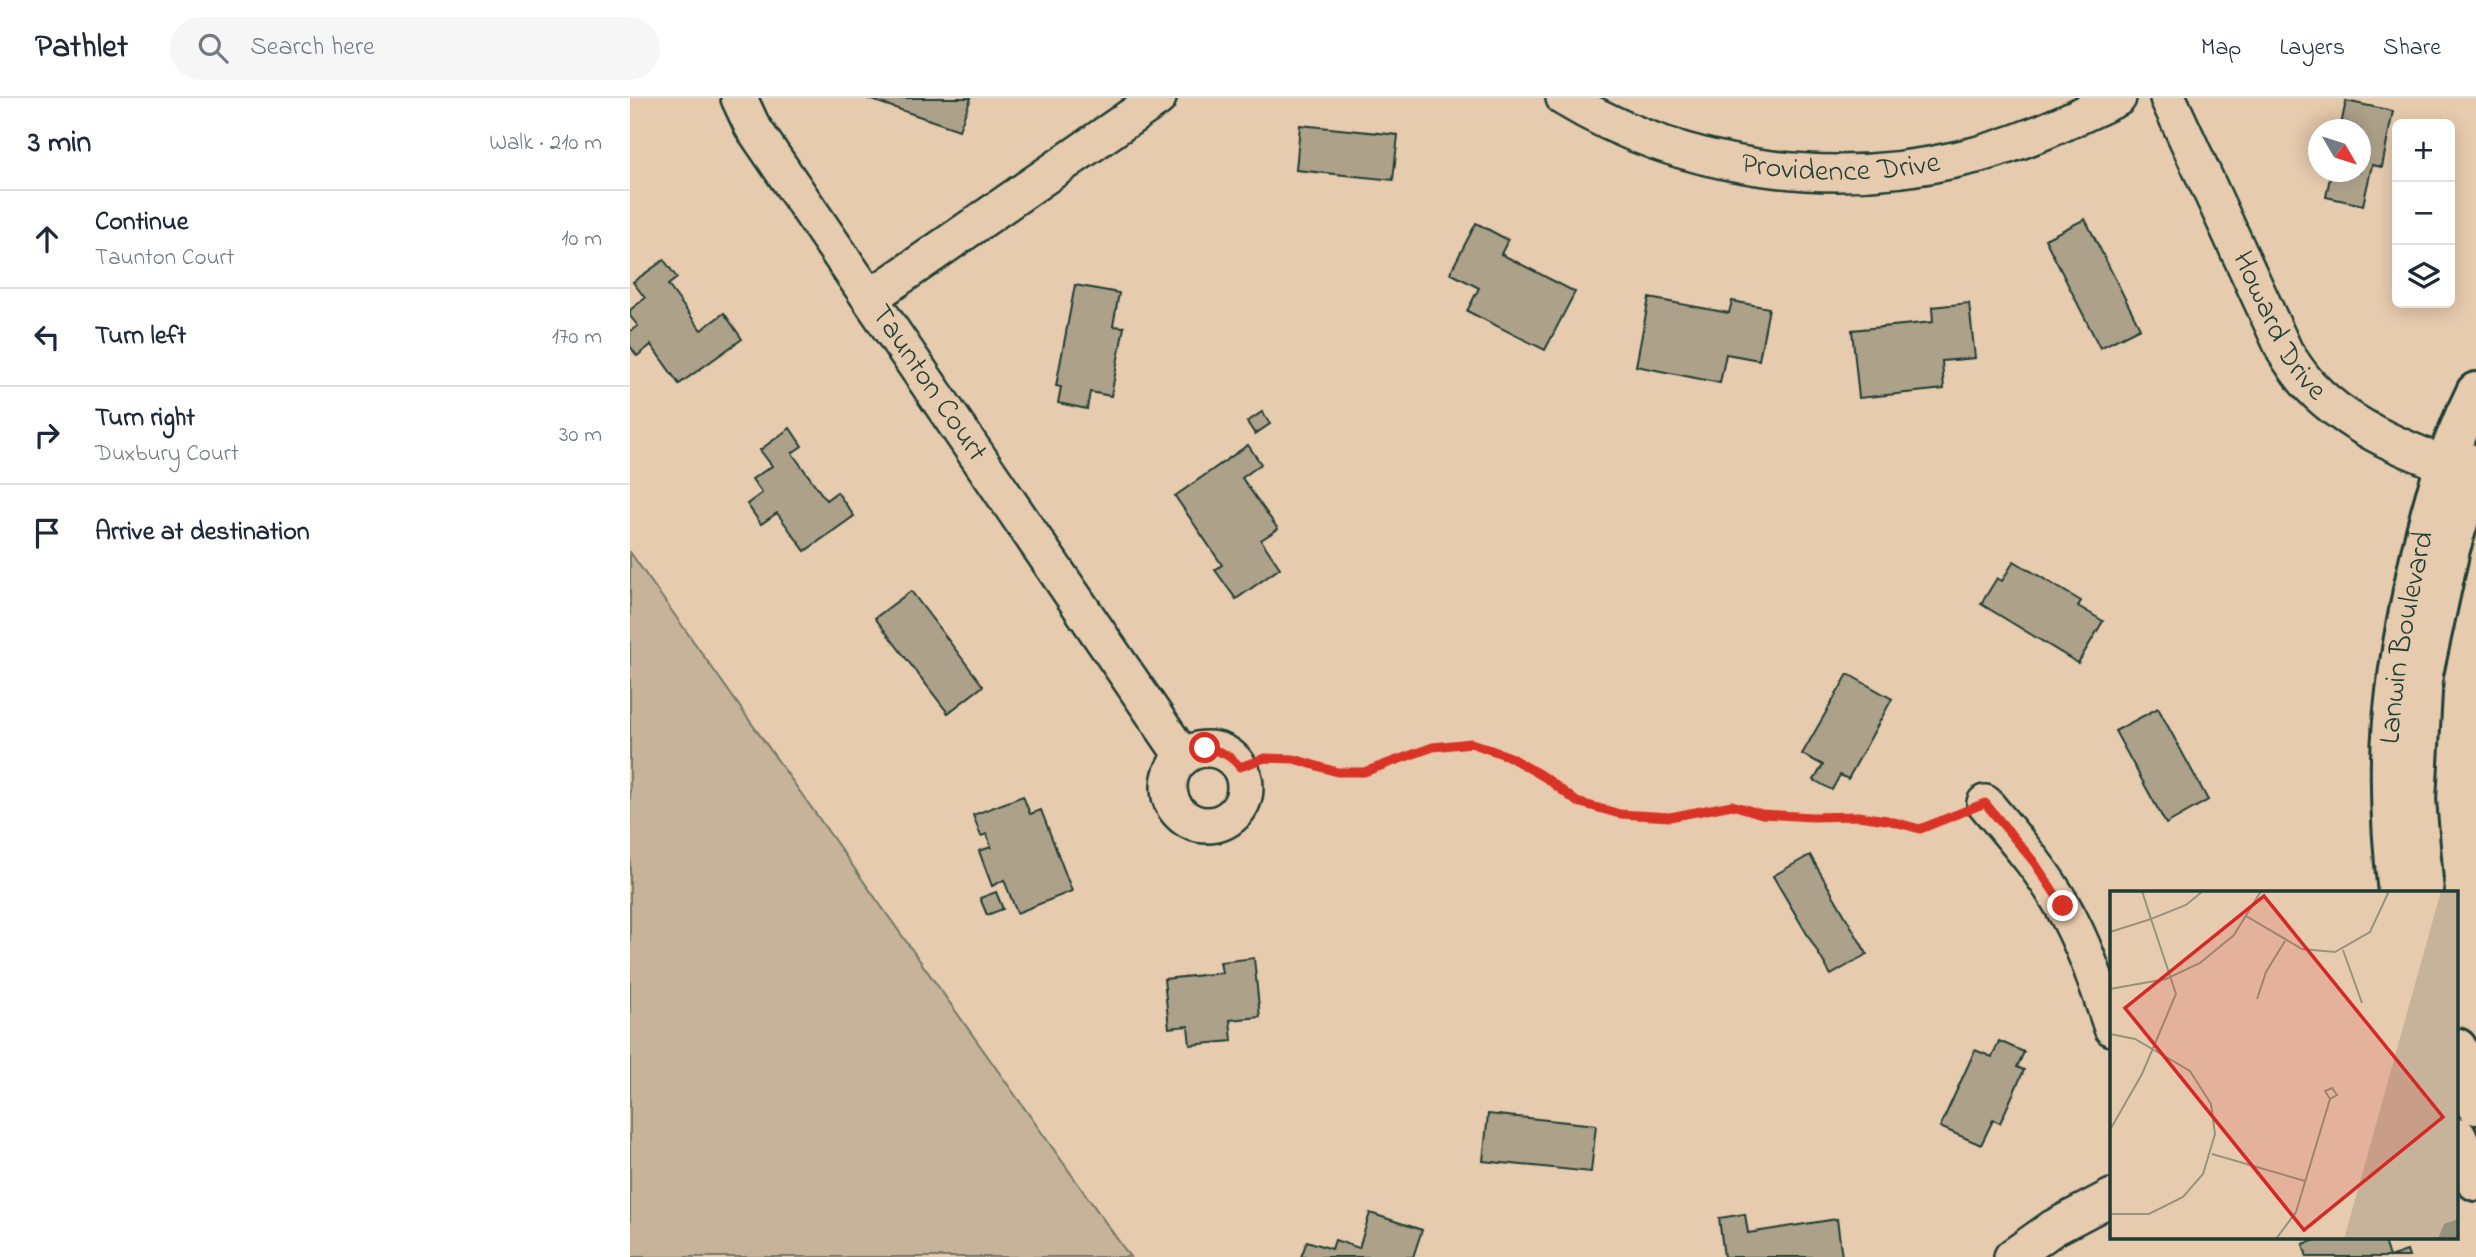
<!DOCTYPE html>
<meta charset="utf-8">
<style>
body{margin:0;font-family:"Indie Flower",sans-serif;background:#f6f6f7;color:#1f2937}
.controls{position:absolute;right:21px;top:21px;display:grid;overflow:hidden;border-radius:10px;box-shadow:0 4px 18px #0003}
.controls button{width:63px;height:63px;display:grid;place-items:center;padding:0;border:0;border-bottom:2px solid #e0e1e3;background:#fff;color:#1f2937;font:35px sans-serif}
.compass{position:absolute;left:1678px;top:21px;width:63px;height:63px;border-radius:50%;background:#fff;box-shadow:0 4px 18px #0003;rotate:129deg}
.stop{position:absolute;width:21px;height:21px;margin:-16px;border:5px solid #d93025;border-radius:50%;background:#fff}
.stop.end{background:#d93025;border-color:#fff;box-shadow:0 2px 7px #0008}
.list{margin:0;padding:0;list-style:none}
h2{display:flex;justify-content:space-between;align-items:center;height:91px;margin:0;padding:0 28px;font-size:30px}
h2 small{font-size:23px;font-weight:400;color:#747a83}
.list li{display:grid;grid-template-columns:46px 1fr auto;gap:21px;align-items:center;box-sizing:border-box;height:98px;padding:0 28px;border-top:2px solid #e0e1e3}
.list b{display:block;font-size:26px;white-space:nowrap}
.list p{margin:0;font-size:23px;white-space:nowrap;color:#747a83}
.list em{font-size:23px;font-style:normal;color:#747a83}
.icon{flex:none;width:38px;height:38px;fill:none;stroke:currentColor;stroke-width:2;stroke-linecap:round;stroke-linejoin:round}
.map{position:relative;flex:none;width:1846px;height:1159px;overflow:hidden}
header{display:flex;align-items:center;gap:42px;box-sizing:border-box;height:98px;padding:0 35px;background:#fff;border-bottom:2px solid #e0e1e3}
header strong{font-size:33px}
nav{display:flex;gap:38px;margin-inline-start:auto;font-size:24px}
.search{width:490px;height:63px;background:#f6f6f7;display:flex;align-items:center;gap:18px;box-sizing:border-box;padding:0 24px;border-radius:38px;color:#747a83;font-size:26px}
main{display:flex}
aside{flex:1;background:#fff}
.map>svg:first-child{display:block}
.green{fill:#c6b39a;stroke:#727867;stroke-width:2}
.building{fill:#ada18a;stroke:#1f3d34;stroke-width:2}
.lines{fill:none;stroke-linecap:round;stroke-linejoin:round}
.street-casing{stroke:#1f3d34;stroke-width:40}
.secondary-casing{stroke:#1f3d34;stroke-width:44}
.path{stroke:#1f3d34;stroke-width:4.5;stroke-dasharray:7 5;stroke-linecap:butt}
.street{stroke:#e7cbae;stroke-width:35}
.secondary{stroke:#e7cbae;stroke-width:38}
.route{stroke:#d93025;stroke-width:9}
.labels{text-anchor:middle;dominant-baseline:central;stroke-width:6;stroke-linejoin:round;paint-order:stroke}
.street-label{font-size:30px;fill:#1f3d34;stroke:#e7cbae}
.inset-road{fill:none;stroke:#97927d;stroke-width:2}
.view{fill:#d62828;fill-opacity:0.15;stroke:#d62828;stroke-width:3.5}
.inset-edge{fill:none;stroke:#1f3d34;stroke-width:3.5}
</style>
<header>
<strong>Pathlet</strong>
<div class="search"><svg class="icon" aria-label="search" viewBox="0 0 24 24"><circle cx="10" cy="10" r="6"/><path d="M15 15l6 6"/></svg>Search here</div>
<nav><a>Map</a><a>Layers</a><a>Share</a></nav>
</header>
<main>
<aside>
<h2>3 min<small>Walk · 210 m</small></h2>
<ul class="list">
<li><svg class="icon" aria-label="ahead" viewBox="0 0 24 24"><path d="M12 20V5M6 11l6-6 6 6"/></svg><div><b>Continue</b><p>Taunton Court</p></div><em>10 m</em></li>
<li><svg class="icon" aria-label="left" viewBox="0 0 24 24"><path d="M17 20v-9H6M10 6l-5 5 5 5"/></svg><div><b>Turn left</b></div><em>170 m</em></li>
<li><svg class="icon" aria-label="right" viewBox="0 0 24 24"><path d="M7 20v-9h11M14 6l5 5-5 5"/></svg><div><b>Turn right</b><p>Duxbury Court</p></div><em>30 m</em></li>
<li><svg class="icon" aria-label="arrive" viewBox="0 0 24 24"><path d="M6 21V4h12l-3 4 3 4H6"/></svg><div><b>Arrive at destination</b></div></li>
</ul>
</aside>
<div class="map">
<svg width="1846" height="1159" viewBox="0 0 1846 1159">
<rect width="100%" height="100%" fill="#e7cbae"/>
<filter id="ink" filterUnits="userSpaceOnUse"><feTurbulence type="fractalNoise" baseFrequency=".0143" numOctaves="2"/><feDisplacementMap in="SourceGraphic" scale="14" xChannelSelector="R" yChannelSelector="G"/><feConvolveMatrix kernelMatrix="1 2 1 2 8 2 1 2 1" color-interpolation-filters="sRGB"/></filter>
<g filter="url(#ink)">
<path class="green" d="M0,454L500,1159H0Z"/>
<g class="building">
<path d="M236,0H341L329,32Z"/>
<path d="M1716,3L1763,13L1752,69L1742,67L1733,107L1696,99L1701,74H1730V32H1710Z"/>
<path d="M670,27L768,37L763,82L666,72Z"/>
<path d="M1455,121L1510,230L1470,250L1415,141Z"/>
<path d="M846,125L878,142L871,156L945,194L915,252L837,213L849,190L820,175Z"/>
<path d="M34,162L47,180L38,187L71,232L94,215L112,241L49,286L21,247L7,258L0,248V233L8,228L0,218V212L15,200L3,184Z"/>
<path d="M445,187L489,195L483,228L494,229L481,298L460,294L457,311L428,305L431,289L426,288Z"/>
<path d="M1019,200L1099,215L1102,203L1139,210L1129,262L1096,256L1090,285L1006,268Z"/>
<path d="M1339,205L1345,260L1312,263L1314,291L1229,300L1222,232L1303,224L1302,209Z"/>
<path d="M632,314L640,326L625,336L617,324Z"/>
<path d="M160,330L172,348L162,355L196,402L207,394L224,418L175,453L147,415L131,426L117,406L132,395L122,381L142,368L130,352Z"/>
<path d="M618,347L631,366L612,380L648,431L631,442L650,470L606,501L585,472L592,467L545,398Z"/>
<path d="M1384,463L1451,503L1448,508L1473,523L1448,565L1351,506L1367,480L1372,483Z"/>
<path d="M281,493L353,588L318,615L245,520Z"/>
<path d="M1218,576L1262,601L1218,681L1210,677L1202,692L1184,682L1193,667L1172,656Z"/>
<path d="M1528,610L1578,702L1536,726L1485,633Z"/>
<path d="M393,698L400,716L411,712L442,793L387,815L374,782L362,788L349,753L361,749L357,736L351,738L343,717Z"/>
<path d="M1180,757L1237,856L1201,877L1143,778Z"/>
<path d="M366,794L373,811L357,817L350,800Z"/>
<path d="M624,860L630,919L600,922L602,943L560,947L558,928L539,930L534,881L592,875L590,864Z"/>
<path d="M1369,943L1394,954L1387,969L1394,972L1370,1025L1363,1022L1351,1047L1310,1029L1345,952L1362,959Z"/>
<path d="M858,1016L966,1027L961,1074L853,1063Z"/>
<path d="M740,1115L792,1132L783,1159H671L677,1143L702,1151L705,1142L729,1150Z"/>
<path d="M1115,1116L1118,1135L1207,1121L1212,1159H1094L1089,1120Z"/>
<path d="M1693,1140H1753L1759,1159L1777,1153L1779,1159H1677L1673,1146Z"/>
</g>
<g class="lines">
<g class="street-casing">
<g id="street">
<path id="s1" d="M109,0L122,28L553,659"/>
<path id="s2" d="M934,0C1051,71 1197,92 1329,61C1385,49 1437,24 1488,0"/>
<path id="s3" d="M1538,0L1655,254C1663,266 1671,279 1681,289C1723,333 1786,356 1841,376"/>
<path d="M241,199L528,0"/>
<circle cx="577" cy="689" r="38"/>
<path d="M1355,705C1382,738 1412,771 1433,809C1455,847 1468,889 1482,930"/>
<path d="M1382,1159L1423,1130L1482,1099"/>
</g>
</g>
<g class="secondary-casing">
<g id="secondary">
<path id="s4" d="M1768,795C1763,751 1760,706 1761,661C1762,610 1770,558 1780,508C1795,430 1811,365 1846,294"/>
<path d="M1794,795L1786,702L1793,576L1820,451L1846,366"/>
<path d="M1827,950L1846,1007"/>
<path d="M1827,1039L1846,1083"/>
</g>
</g>
<path class="path" d="M610,669L635,661H664L707,674L734,675L803,649L841,645L878,658L916,680L947,704L990,716L1040,719L1102,707L1132,715L1182,719L1229,718L1257,722L1290,731L1328,716"/>
<use href="#street" class="street"/>
<use href="#secondary" class="secondary"/>
</g>
</g>
<g class="lines" filter="url(#ink)">
<path class="route" d="M575,650C591,653 600,657 610,669L635,660L664,661L707,674H734L803,649L841,645L878,658L916,680L947,704L990,716L1040,719L1102,707L1132,716L1182,719L1228,718L1257,722L1290,731L1355,705L1404,764L1433,808"/>
</g>
<g class="labels">
<g class="street-label">
<text stroke="none"><textPath href="#s2" startOffset="290">Providence Drive</textPath></text>
<text stroke="none"><textPath href="#s3" startOffset="254">Howard Drive</textPath></text>
<text stroke="none"><textPath href="#s1" startOffset="343">Taunton Court</textPath></text>
<text stroke="none"><textPath href="#s4" startOffset="257">Lanwin Boulevard</textPath></text>
</g>
</g>
<g transform="translate(1480 793)">
<rect width="348" height="348" fill="#e7cbae"/>
<path d="M331,0H348V348H234Z" fill="#c6b39a"/>
<path d="M348,328V348H328L334,333Z" fill="#96917c"/>
<path class="inset-road" d="M32,0L41,28L76,14L93,0M136,25L192,58L225,61L260,41L279,0M0,41L41,28L66,103L32,183L0,239M233,59L252,112M0,98L56,88L90,72L124,44L151,0M147,108L156,81L175,50M0,143L25,148L80,180L101,213L105,243L93,283L73,306L39,323H0M102,263L195,290M166,348L186,321L220,208L227,204L222,197L215,200L220,208"/>
<path class="view" d="M154,5L333,226L194,339L15,117Z"/>
<rect width="348" height="348" class="inset-edge"/>
</g>
</svg>
<div class="controls">
<button>+</button>
<button>−</button>
<button><svg class="icon" aria-label="layers" viewBox="0 0 24 24"><path d="M12 4l9 5-9 5-9-5zM3 14l9 5 9-5"/></svg></button>
</div>
<svg class="compass" viewBox="-18 -18 36 36"><path d="M0-13l5 13h-10z" fill="#e53935"/><path d="M0 13l5-13h-10z" fill="#747a83"/></svg>
<div class="stop" style="left:575px;top:650px"></div>
<div class="stop end" style="left:1433px;top:808px"></div>
</div>
</main>
